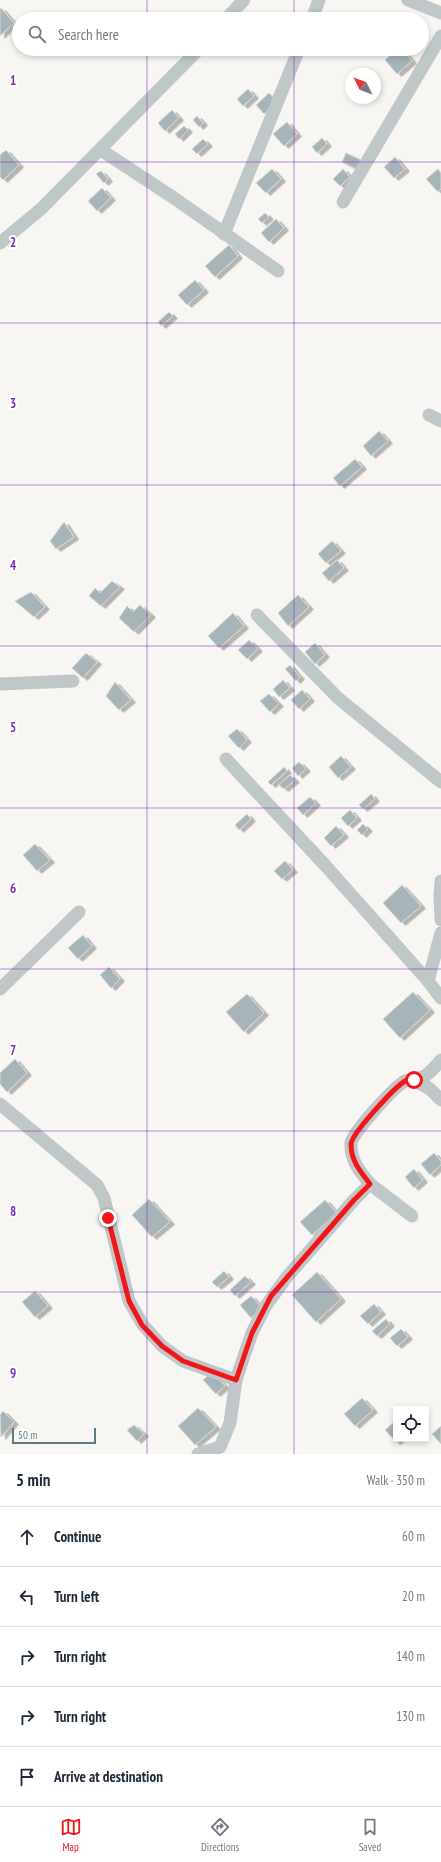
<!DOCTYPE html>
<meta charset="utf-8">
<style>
body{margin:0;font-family:"PT Sans Narrow",sans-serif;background:#f6f6f7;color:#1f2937}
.controls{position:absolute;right:12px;bottom:12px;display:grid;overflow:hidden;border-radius:0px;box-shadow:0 2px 6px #0003}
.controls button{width:36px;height:36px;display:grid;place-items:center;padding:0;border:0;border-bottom:1px solid #e0e1e3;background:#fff;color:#1f2937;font:20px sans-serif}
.compass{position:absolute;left:345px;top:68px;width:36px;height:36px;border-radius:50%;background:#fff;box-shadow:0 2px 6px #0003;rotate:312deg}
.scale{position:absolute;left:12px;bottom:10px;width:84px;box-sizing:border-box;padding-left:4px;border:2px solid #5e7a81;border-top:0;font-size:11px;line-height:14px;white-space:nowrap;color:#5e7a81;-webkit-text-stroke:3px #fff;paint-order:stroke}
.stop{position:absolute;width:12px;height:12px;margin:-9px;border:3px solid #f31618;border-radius:50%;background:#fff}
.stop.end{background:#f31618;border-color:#fff;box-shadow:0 1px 4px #0008}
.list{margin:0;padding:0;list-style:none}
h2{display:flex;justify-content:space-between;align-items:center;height:52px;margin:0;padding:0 16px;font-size:17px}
h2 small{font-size:13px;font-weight:400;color:#747a83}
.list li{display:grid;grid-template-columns:26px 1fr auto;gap:12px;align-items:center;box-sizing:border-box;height:60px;padding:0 16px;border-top:1px solid #e0e1e3}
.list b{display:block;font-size:15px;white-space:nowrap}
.list em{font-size:13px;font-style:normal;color:#747a83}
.icon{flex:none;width:22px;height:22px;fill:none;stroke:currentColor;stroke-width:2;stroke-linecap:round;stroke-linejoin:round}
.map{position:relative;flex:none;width:441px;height:1454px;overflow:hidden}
.search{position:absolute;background:#fff;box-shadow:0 2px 6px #0003;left:12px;right:12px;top:12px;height:44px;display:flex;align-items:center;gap:10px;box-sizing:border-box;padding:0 14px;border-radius:22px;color:#747a83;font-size:15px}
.sheet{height:352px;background:#fff}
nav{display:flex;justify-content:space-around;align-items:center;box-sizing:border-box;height:56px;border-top:1px solid #e0e1e3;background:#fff;font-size:11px;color:#747a83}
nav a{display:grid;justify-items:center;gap:2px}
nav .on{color:#f31618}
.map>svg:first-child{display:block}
.building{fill:#a7b4b8;stroke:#d8d7d5;filter:url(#shadow)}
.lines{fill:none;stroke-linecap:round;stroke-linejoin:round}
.minor{stroke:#c0c7c9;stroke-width:13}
.route{stroke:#f31618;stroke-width:5}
.grid{fill:none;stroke:#7b2cbf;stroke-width:1;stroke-opacity:0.55}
.grid-label{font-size:13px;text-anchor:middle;font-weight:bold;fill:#7b2cbf;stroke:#fff;stroke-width:4;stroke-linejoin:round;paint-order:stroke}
</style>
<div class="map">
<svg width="441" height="1454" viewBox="0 0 441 1454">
<defs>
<filter id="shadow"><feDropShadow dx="4.5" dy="2.5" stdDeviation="0" flood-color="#0004"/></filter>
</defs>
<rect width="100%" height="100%" fill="#f7f6f2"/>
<g class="building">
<path d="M1,8L14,23L0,36V9Z"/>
<path d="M397,49H402L412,61L397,74L385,60Z"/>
<path d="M248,89L254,96L243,106L237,99Z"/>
<path d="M269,93L277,102L264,114L256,105Z"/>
<path d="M172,110L179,118L165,131L158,123Z"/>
<path d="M197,116L203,123L199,127L193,120Z"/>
<path d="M287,122L297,134L284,146L273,134Z"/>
<path d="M184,126L188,130L179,139L175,134Z"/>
<path d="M322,138L327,144L317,153L312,147Z"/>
<path d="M203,139L208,144L197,154L192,149Z"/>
<path d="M6,150L19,165L3,180L0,177V155Z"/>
<path d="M346,153L361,160L356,169L342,162Z"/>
<path d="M395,157L405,169L394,178L384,167Z"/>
<path d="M272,169L281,179L266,193L256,183Z"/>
<path d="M343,169L350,177L340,186L333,179Z"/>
<path d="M438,169L441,173V189L438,192L426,179Z"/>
<path d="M101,171L108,179L104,183L96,174Z"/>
<path d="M102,188L111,198L97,211L88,201Z"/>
<path d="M265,213L269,217L262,223L258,219Z"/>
<path d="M276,219L284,228L269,242L261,233Z"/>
<path d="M229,245L238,256L215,277L205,266Z"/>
<path d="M195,280L204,290L187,305L178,295Z"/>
<path d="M169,312L173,316L161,326L158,322Z"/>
<path d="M379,431L388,441L371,456L363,446Z"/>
<path d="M355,459L362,467L340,486L333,478Z"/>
<path d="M64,522L74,537L56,549L50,541Z"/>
<path d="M332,541L341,551L326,563L318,554Z"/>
<path d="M337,560L344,568L329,581L322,573Z"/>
<path d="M112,581L120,587L101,606L89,596L95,588L100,593Z"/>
<path d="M31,592L45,607L34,617L15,601Z"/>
<path d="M298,595L309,607L288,626L278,613Z"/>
<path d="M140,605L151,615L134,632L119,618L127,606L133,612Z"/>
<path d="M233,613L244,626L219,648L208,636Z"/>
<path d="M249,640L258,649L247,659L238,650Z"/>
<path d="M315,643L325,655L315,664L305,652Z"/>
<path d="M86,653L97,662L83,678L72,668Z"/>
<path d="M290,665L300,677L296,681L285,669Z"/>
<path d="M283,680L290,688L279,697L273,689Z"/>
<path d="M115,682L131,700L119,710L106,696Z"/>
<path d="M302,690L310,699L299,709L291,700Z"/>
<path d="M269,694L279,704L270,712L260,701Z"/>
<path d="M237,729L247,740L239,748L228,736Z"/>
<path d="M341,756L351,767L338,778L329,767Z"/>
<path d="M299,762L306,769L298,776L292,768Z"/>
<path d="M284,767L287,771L271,785L268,782Z"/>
<path d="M290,775L295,780L284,789L279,785Z"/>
<path d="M371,794L375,799L363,809L359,805Z"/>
<path d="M310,797L316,803L303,815L297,808Z"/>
<path d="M350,810L357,818L348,826L341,818Z"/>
<path d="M247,814L251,819L239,830L235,825Z"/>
<path d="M363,824L368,829L362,835L357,830Z"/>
<path d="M336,826L344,835L331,846L324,838Z"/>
<path d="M35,844L50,860L37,871L23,855Z"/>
<path d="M285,861L293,870L282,879L274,871Z"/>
<path d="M402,885L421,906L401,923L383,903Z"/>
<path d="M83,935L92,946L78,959L68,948Z"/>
<path d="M109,967L120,979L111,988L100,975Z"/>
<path d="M413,992L430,1010L400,1038L383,1019Z"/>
<path d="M247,994L264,1013L244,1032L226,1012Z"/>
<path d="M15,1059L27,1073L7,1092L0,1084V1073Z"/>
<path d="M434,1153L441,1161V1165L430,1175L421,1164Z"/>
<path d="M414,1169L423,1180L414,1188L405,1177Z"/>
<path d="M149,1199L170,1222L152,1237L132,1215Z"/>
<path d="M325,1200L337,1213L312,1235L300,1222Z"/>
<path d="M224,1271L229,1277L217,1287L212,1282Z"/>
<path d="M317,1272L341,1299L316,1322L292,1295Z"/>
<path d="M245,1276L251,1282L235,1296L230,1290Z"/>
<path d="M35,1291L48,1306L35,1317L22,1302Z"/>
<path d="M251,1296L262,1308L251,1318L240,1305Z"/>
<path d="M374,1304L381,1312L368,1324L360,1316Z"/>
<path d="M386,1319L390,1324L377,1336L372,1331Z"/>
<path d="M401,1329L408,1337L397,1346L390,1338Z"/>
<path d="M212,1372L225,1386L216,1394L203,1380Z"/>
<path d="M362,1398L373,1410L355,1426L344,1414Z"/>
<path d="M198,1408L216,1427L195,1445L178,1426Z"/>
<path d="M3,1411L14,1422L1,1437L0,1415Z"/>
<path d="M396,1420V1439H400L396,1442L385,1430Z"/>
<path d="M134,1425L144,1434L137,1441L127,1430Z"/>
<path d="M441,1426V1444L432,1434Z"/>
</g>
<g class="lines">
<g class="minor">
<path d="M408,0L441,13"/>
<path d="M226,19L244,0"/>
<path d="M312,19L319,0"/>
<path d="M101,150L174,198L278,271"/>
<path d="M343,202L441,36"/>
<path d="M224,234L299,49"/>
<path d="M0,243L41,209L199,49"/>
<path d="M429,415L441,421"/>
<path d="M257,615L338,698L441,782"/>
<path d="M0,684L73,681"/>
<path d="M226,759L324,864L428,981"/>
<path d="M441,881L440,896L441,920"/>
<path d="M441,933L428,981L441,998"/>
<path d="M0,989L79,912"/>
<path d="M414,1080L430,1089L441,1100"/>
<path d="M0,1104L97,1185L104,1198L129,1301L143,1325L162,1346L183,1361L236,1380"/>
<path d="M370,1184C360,1172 350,1160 351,1143C352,1133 395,1086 405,1081C410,1079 417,1079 423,1077C429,1074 436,1066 441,1060"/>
<path d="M198,1454L220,1447L230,1423L236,1380L244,1356L252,1333L265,1307L286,1278L354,1200L370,1184L412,1216"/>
</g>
</g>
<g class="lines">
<path class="route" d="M108,1218L129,1301L142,1325L162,1346L183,1361L236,1380L252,1333L271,1296L354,1200L370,1184C360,1171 351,1161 351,1144C352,1133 395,1087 405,1081C407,1080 411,1080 414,1080"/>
</g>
<path class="grid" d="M147,0V19M294,0V19M147,49V1454M294,49V1454M0,162H441M0,323H441M0,485H441M0,646H441M0,808H441M0,969H441M0,1131H441M0,1292H441"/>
<g class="grid-label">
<text x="13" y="85">1</text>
<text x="13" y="247">2</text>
<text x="13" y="408">3</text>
<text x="13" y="570">4</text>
<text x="13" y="732">5</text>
<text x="13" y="893">6</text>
<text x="13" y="1055">7</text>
<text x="13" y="1216">8</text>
<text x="13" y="1378">9</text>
</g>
</svg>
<div class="controls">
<button><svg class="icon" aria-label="locate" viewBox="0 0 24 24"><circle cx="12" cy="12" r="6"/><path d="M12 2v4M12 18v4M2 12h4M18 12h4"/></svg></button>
</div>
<svg class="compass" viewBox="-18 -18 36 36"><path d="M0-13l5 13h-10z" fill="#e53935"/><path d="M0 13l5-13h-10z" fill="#747a83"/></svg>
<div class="scale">50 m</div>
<div class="stop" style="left:414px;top:1080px"></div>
<div class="stop end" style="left:108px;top:1218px"></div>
<div class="search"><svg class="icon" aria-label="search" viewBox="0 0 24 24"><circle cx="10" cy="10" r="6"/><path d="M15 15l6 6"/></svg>Search here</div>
</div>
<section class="sheet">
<h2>5 min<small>Walk · 350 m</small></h2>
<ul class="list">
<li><svg class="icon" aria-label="ahead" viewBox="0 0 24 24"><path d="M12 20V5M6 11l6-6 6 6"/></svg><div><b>Continue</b></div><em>60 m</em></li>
<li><svg class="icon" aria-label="left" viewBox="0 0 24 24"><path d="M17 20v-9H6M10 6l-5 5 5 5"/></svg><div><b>Turn left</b></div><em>20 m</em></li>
<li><svg class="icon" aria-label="right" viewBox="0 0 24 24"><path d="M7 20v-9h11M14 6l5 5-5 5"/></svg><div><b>Turn right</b></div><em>140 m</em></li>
<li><svg class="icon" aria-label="right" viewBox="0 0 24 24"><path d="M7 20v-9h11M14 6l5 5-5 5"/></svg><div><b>Turn right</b></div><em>130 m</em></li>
<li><svg class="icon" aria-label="arrive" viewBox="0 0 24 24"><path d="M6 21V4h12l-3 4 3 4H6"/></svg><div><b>Arrive at destination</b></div></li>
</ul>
</section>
<nav>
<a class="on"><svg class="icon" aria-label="map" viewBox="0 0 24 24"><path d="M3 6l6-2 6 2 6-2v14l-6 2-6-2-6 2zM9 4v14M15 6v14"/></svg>Map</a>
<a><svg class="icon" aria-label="directions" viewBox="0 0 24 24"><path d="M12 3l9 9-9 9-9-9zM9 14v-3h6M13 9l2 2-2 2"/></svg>Directions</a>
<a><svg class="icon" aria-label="saved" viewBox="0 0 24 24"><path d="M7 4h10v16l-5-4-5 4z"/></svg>Saved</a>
</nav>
